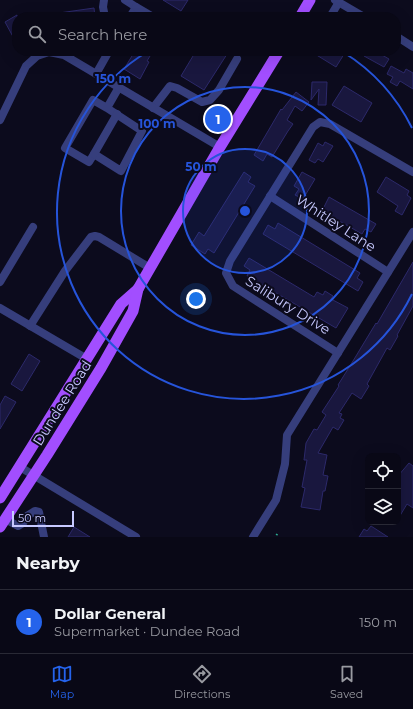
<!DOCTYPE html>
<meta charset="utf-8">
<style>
body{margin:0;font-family:Montserrat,sans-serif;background:#12111f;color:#f1f3f6}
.controls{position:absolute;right:12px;bottom:12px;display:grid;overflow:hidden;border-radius:8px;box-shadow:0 4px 16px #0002}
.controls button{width:36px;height:36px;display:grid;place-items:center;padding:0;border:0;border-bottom:1px solid #292935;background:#090816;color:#f1f3f6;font:20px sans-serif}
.scale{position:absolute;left:12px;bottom:10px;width:62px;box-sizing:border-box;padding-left:4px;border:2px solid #c7c9ff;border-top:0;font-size:11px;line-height:14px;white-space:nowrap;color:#c7c9ff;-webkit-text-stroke:3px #0c0b1d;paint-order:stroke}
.you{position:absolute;left:196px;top:299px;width:14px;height:14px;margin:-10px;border:3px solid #fff;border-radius:50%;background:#1a73e8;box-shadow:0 0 0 6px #1a73e833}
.badge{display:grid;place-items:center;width:26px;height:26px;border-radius:50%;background:#2563eb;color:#fff;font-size:13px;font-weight:700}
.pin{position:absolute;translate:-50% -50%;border:2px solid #fff;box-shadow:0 1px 4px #0006}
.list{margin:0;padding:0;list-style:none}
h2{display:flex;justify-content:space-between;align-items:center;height:52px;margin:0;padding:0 16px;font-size:17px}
h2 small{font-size:13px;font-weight:400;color:#999aa1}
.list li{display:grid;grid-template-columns:26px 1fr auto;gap:12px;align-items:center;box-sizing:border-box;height:64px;padding:0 16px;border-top:1px solid #292935}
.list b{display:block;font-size:15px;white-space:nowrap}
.list p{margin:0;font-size:13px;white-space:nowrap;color:#999aa1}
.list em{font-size:13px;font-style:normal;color:#999aa1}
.icon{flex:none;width:22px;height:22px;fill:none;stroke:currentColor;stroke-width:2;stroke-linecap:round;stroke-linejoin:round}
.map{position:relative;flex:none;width:413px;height:537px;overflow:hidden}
.search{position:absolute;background:#090816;box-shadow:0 4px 16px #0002;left:12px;right:12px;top:12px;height:44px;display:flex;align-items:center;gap:10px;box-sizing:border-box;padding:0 14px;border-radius:16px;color:#999aa1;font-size:15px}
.sheet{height:116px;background:#090816}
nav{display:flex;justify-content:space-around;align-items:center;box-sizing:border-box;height:56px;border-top:1px solid #292935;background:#090816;font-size:11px;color:#999aa1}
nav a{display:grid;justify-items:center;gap:2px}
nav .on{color:#2563eb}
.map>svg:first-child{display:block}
.building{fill:#19173e;stroke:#2c296a}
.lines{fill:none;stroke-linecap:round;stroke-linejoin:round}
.path{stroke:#2cae92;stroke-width:1.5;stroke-dasharray:2 3;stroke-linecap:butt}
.minor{stroke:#363e7c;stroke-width:8}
.major{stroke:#a24eff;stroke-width:11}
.ring{fill:none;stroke:#2654da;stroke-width:2}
.labels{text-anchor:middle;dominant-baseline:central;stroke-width:4;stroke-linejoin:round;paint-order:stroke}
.street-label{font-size:14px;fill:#c7c9ff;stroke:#0c0b1d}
.centre{fill:#2654da;stroke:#0c0b1d;stroke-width:2}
.ring-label{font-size:12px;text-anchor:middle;font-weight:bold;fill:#2654da;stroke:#0c0b1d;stroke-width:4;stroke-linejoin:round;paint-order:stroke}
</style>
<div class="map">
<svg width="413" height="537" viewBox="0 0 413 537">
<rect width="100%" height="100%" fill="#0c0b1d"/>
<g class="building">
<path d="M163,0H188L181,11Z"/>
<path d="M94,8L95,17H59V13Z"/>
<path d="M17,15V44L5,22Z"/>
<path d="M135,51H153L147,61L149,62L140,79L124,69Z"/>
<path d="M196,51H229L204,90L181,76Z"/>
<path d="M310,51H346L336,67Z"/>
<path d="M366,51H375L389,59L384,67L364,56Z"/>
<path d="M391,66L404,73L406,69L413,73V89L400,81L397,86L390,82L393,77L387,74Z"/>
<path d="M312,82H327L326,105H318L319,89L311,100Z"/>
<path d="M344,86L372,103L361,122L332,105Z"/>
<path d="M296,92L309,102L302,111L295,106L287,120L293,124L288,131L272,157L267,154L263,161L254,155L281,109L282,110Z"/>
<path d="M325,142L333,146L323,162L318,159L315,163L309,160L318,143L323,146Z"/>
<path d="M244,172L251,177L248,182L255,186L214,253L208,249L205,254L191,245L199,232L204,236Z"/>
<path d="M302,172L315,179L303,199L295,195L299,189L294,186Z"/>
<path d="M386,177L409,191L407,195L411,198L402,215L395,211L398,206L377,192Z"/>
<path d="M329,197L376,224L371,232L365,229L362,234L322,211Z"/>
<path d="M278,223L360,273L357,278L363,282L358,291L263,234L268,225L275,229Z"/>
<path d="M249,258L314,297L317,292L323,295L325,291L333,296L331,299L348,308L336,328L247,276L250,270L244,266Z"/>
<path d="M413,262V306L397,335L398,336L390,350L387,348L367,384L369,386L361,399L352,393L339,413L342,414L340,418L344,420L338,430L333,427L318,453L327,455L323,475L328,476L325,491H323L320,510L301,507L305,488L302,487L307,460H304L306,443L314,429L317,430L326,415L322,412L339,386L338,385L353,361L376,323L377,324Z"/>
<path d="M29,354L40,361L22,391L11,384Z"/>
<path d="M5,396L16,402L0,429V405Z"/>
<path d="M409,463L413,466V508L407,504L398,519V476Z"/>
<path d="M371,526L388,537H359L364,529L367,531Z"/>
<path d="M74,527L90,537H68Z"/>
</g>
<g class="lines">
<path class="path" d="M276,534L280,537"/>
<g class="minor">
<path d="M104,0L103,7L105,17"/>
<path d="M125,0L136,7L130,17"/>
<path d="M335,0L364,17"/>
<path d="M136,7L153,17"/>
<path d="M330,17L339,2"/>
<path d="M396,36L413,47"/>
<path d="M96,74L109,51"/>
<path d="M107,108L142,131L121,171L94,154L89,162L65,148L93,100L107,108L119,87"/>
<path d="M153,108L170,86L177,88L202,102L210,100L219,90L237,59"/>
<path d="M0,120L26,66L37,56L49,52L64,55L220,147"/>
<path d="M94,154L117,114"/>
<path d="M270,196L388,272"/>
<path d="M0,282L33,227"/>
<path d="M0,308L87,359"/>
<path d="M30,326L65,271L91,237L95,236L99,237L150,268"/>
<path d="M338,353L233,286L226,273L230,261L313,127L320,122L330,124L413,172"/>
<path d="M20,467L136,537"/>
<path d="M5,519L18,526L23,523L27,516L35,511L39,512L44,537"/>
<path d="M253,537L276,500L285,464L287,435L413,232"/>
</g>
<g class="major">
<path d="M300,17L310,0"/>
<path d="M0,498L121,304L138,289L220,147L279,51"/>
<path d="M0,527L47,455L101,368L133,311L138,289"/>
</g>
</g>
<circle cx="245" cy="211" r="62" fill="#2654da" fill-opacity=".12"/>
<g class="ring">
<circle cx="245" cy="211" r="62"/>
<circle cx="245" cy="211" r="124"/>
<path d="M412 294A187 187 0 1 1 147 52M343 52A187 187 0 0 1 412 128"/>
</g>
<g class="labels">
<g class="street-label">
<text transform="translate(336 223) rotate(33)">Whitley Lane</text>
<text transform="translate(288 305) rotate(32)">Salibury Drive</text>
<text transform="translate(62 403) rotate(-58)">Dundee Road</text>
</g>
</g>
<circle cx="245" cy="211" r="6" class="centre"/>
<g class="ring-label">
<text x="113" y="83">150 m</text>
<text x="157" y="128">100 m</text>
<text x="201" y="171">50 m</text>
</g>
</svg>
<div class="controls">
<button><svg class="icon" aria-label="locate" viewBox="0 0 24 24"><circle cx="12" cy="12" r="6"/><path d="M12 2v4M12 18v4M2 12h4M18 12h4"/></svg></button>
<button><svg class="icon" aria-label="layers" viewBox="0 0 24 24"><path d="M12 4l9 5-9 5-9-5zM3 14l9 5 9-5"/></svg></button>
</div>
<div class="scale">50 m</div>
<div class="you"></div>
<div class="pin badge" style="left:218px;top:119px">1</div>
<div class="search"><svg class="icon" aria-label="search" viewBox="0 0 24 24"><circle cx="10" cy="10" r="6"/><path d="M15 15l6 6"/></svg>Search here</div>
</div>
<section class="sheet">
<h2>Nearby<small></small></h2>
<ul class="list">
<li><span class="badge">1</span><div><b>Dollar General</b><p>Supermarket · Dundee Road</p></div><em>150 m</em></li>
</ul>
</section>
<nav>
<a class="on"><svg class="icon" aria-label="map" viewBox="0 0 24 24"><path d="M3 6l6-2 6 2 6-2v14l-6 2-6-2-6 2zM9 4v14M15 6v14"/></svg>Map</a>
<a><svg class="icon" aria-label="directions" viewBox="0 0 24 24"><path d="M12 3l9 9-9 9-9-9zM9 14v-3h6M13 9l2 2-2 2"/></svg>Directions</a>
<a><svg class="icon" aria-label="saved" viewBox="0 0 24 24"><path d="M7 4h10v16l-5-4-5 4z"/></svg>Saved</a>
</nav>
